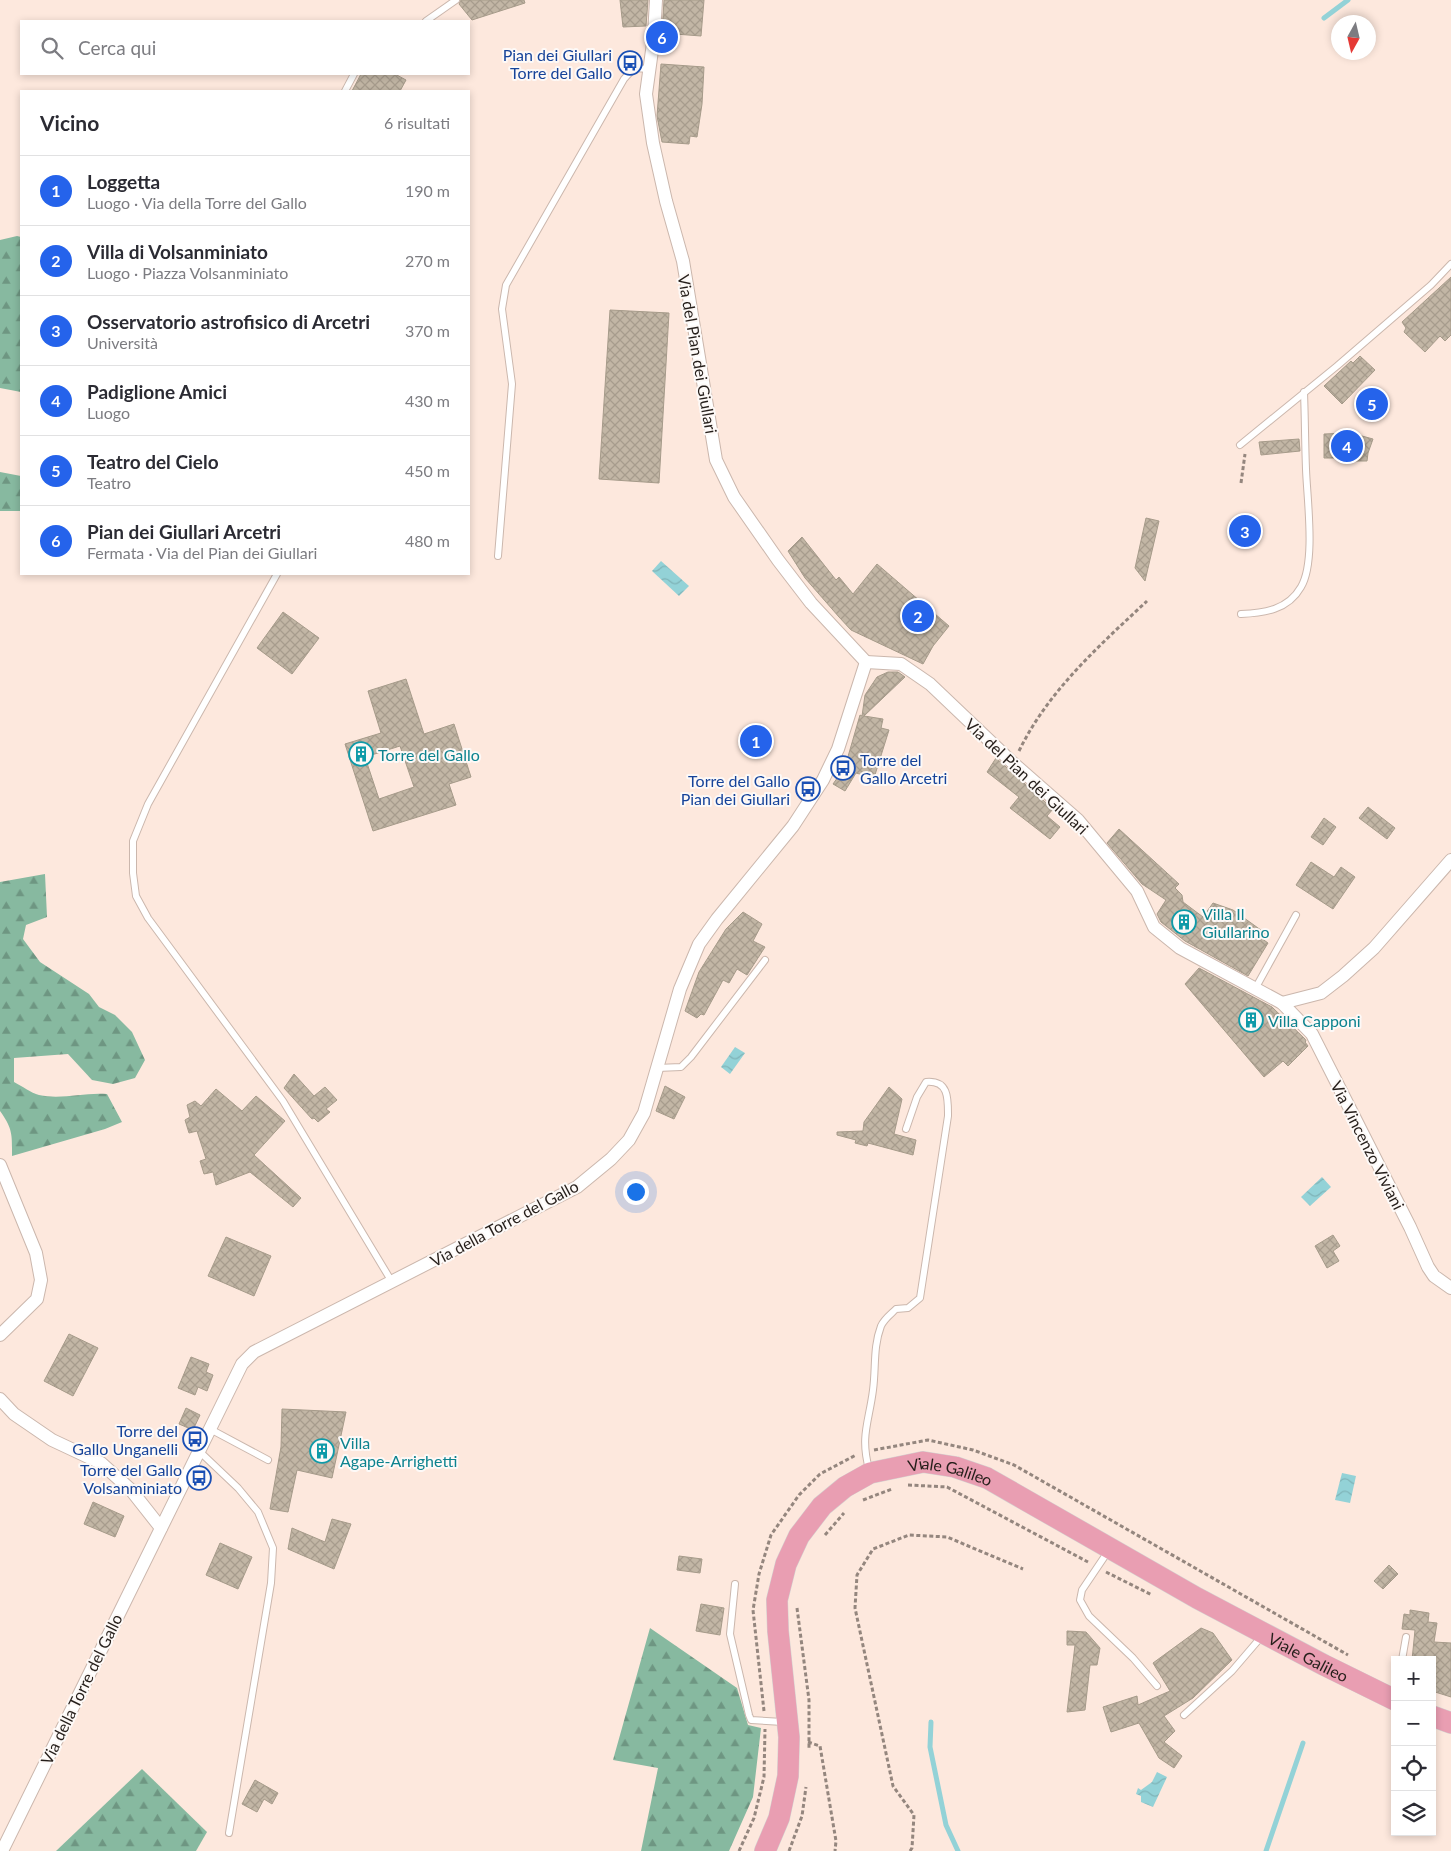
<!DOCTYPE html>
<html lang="it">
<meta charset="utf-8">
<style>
body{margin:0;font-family:Lato,sans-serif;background:#f2f2f3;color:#2b2b33}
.controls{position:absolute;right:15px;bottom:15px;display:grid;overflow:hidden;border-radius:0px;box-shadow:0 2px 8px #0003}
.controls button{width:45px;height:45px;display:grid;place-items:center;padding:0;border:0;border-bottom:1px solid #e1e1e2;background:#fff;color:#2b2b33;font:25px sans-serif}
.compass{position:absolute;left:1331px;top:15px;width:45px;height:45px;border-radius:50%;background:#fff;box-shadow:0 2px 8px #0003;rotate:188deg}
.you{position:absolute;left:635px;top:1191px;width:18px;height:18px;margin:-12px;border:4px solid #fff;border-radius:50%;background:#1a73e8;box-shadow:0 0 0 8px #1a73e833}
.badge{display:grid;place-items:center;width:32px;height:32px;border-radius:50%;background:#2563eb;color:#fff;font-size:16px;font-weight:700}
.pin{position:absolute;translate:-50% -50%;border:2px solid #fff;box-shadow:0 1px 5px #0006}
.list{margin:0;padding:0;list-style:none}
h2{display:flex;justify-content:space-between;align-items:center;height:65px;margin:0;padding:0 20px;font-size:21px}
h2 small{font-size:16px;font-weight:400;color:#7c7c81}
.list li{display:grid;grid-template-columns:32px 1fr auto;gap:15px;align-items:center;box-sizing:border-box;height:70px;padding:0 20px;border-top:1px solid #e1e1e2}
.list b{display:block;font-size:19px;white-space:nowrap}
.list p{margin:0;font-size:16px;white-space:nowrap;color:#7c7c81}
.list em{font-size:16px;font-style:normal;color:#7c7c81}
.icon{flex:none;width:28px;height:28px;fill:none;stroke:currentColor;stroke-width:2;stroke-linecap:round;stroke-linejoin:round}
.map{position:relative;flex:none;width:1451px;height:1851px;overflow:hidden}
.search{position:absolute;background:#fff;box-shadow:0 2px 8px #0003;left:20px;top:20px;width:450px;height:55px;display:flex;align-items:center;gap:12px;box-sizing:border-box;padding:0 18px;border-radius:0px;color:#7c7c81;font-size:19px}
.panel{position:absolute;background:#fff;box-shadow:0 2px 8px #0003;left:20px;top:90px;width:450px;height:485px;border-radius:0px}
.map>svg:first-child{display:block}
.forest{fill:url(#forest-firs)}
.water{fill:url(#water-waves)}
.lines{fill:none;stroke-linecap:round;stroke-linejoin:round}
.stream{stroke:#93d2d7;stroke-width:5}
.building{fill:url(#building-cross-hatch);stroke:#a69b8a;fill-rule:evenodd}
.lane-casing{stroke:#cbb7ad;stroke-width:8}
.street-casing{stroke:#cbb7ad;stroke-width:14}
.primary-casing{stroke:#d3d2d1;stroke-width:22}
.path{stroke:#94867e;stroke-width:3;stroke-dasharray:4 2.5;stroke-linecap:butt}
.lane{stroke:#fff;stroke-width:6}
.street{stroke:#fff;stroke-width:12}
.primary{stroke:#e99eb2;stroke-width:21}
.labels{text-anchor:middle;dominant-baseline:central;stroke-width:4;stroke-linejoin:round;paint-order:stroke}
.transit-label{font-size:16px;fill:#164399;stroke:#fdf9f7;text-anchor:end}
.street-label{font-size:16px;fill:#251e1a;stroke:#fdf9f7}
.culture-label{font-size:16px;fill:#0d838f;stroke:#fdf9f7;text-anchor:start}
</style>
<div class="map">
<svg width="1451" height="1851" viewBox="0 0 1451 1851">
<defs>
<pattern id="forest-firs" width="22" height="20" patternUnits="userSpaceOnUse" patternTransform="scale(1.25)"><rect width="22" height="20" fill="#87b9a0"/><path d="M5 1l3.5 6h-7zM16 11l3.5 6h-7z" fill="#6e9682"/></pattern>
<pattern id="water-waves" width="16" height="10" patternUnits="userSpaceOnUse" patternTransform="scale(1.25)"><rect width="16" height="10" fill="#93d2d7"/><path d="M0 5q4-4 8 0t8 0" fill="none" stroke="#7fb4b8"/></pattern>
<pattern id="building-cross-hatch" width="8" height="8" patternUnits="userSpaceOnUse" patternTransform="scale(1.25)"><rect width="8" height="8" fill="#c2b6a5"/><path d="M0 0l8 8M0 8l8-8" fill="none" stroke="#a79c8d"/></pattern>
</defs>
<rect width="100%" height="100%" fill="#fde8dd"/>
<g class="forest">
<path d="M17,236L21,237V392L0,388V240Z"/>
<path d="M0,472L21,476V511H0Z"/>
<path d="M45,874L47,917L26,925L23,939L40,962L89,994L99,1007L115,1015L132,1032L145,1060L135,1078L113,1084L92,1080L68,1054L14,1058V1082C22,1086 31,1093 39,1095C62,1100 84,1092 107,1094L122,1122L105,1129L12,1156C12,1135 13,1129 0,1111V882Z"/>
<path d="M650,1628L737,1688L748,1725L761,1728L753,1797L729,1851H641L658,1768L613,1760Z"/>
<path d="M142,1769L207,1832L196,1851H56Z"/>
</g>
<g class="water">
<path d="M661,561L689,586L679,596L652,571Z"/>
<path d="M735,1047L745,1053L730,1074L721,1067Z"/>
<path d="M1322,1177L1331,1187L1310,1206L1301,1197Z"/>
<path d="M1342,1473L1356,1476L1350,1503L1335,1500Z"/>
<path d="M1157,1772L1167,1777L1153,1807L1141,1802V1796L1136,1794L1138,1788L1141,1790L1152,1782Z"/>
</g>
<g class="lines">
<g class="stream">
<path d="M1324,18L1348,0"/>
<path d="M931,1722L930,1747L946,1825L958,1851"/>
<path d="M1266,1851L1303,1743"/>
</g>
</g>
<g class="building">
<path d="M461,0H524L525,3L472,20L459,4Z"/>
<path d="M620,0H648L646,26L623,27Z"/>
<path d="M664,0H704L701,36L662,33Z"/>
<path d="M661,64L704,67L702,104L697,137L690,136L689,144L662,142L657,116Z"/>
<path d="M361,74H395L406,80L400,91H352Z"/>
<path d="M1451,277V335L1445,341L1440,336L1425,352L1404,332L1406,328L1402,322Z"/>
<path d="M610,310L669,313L659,483L599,479Z"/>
<path d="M1360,356L1375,370L1342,404L1324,386L1351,361L1353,363Z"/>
<path d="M1351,433L1373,439L1368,453L1367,461H1352L1347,458H1324V434Z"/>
<path d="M1299,439L1300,451L1261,455L1259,442Z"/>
<path d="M1146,518L1159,521L1145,581L1135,568Z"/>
<path d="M802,537L836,580L839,577L853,594L877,564L949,626L933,646L923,664L851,630L839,617L805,578L788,551Z"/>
<path d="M283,612L319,638L292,674L257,648Z"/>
<path d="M888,672H898L905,677L864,716L883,719L881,728L889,730L874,778L856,773L845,791L833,784L845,767L860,715L862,716L865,695L877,677Z"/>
<path d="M406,679L424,734L454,724L471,777L449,784L456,805L373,831L345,744L381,733L368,691ZM400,746L414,787L379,799L365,757Z"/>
<rect x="747" y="730" width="18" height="23"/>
<path d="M996,758L1053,809L1047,816L1060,827L1050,839L1010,808L1019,797L987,772Z"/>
<path d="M1368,807L1395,828L1387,839L1359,818Z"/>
<path d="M1324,818L1336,827L1323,845L1311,837Z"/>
<path d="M1119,829L1179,884L1175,888L1182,895L1183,902L1203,917L1213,903L1233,910L1265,933L1261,938L1268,943L1248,976L1185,941L1161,922L1157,914L1166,900L1142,884L1107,843Z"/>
<path d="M1311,862L1334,877L1341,867L1355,877L1333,909L1296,885Z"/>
<path d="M743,912L762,924L753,941L765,947L747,975L737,969L729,983L723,980L704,1015L701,1014L697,1018L685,1011L699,972L726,929Z"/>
<path d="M1199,968L1272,1007L1305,1039L1306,1041L1305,1042L1308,1046L1288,1066L1283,1061L1264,1077L1185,984Z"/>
<path d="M294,1074L314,1096L325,1087L337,1100L326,1109L330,1112L318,1122L314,1118L312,1119L284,1088Z"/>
<path d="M665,1086L685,1097L674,1119L656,1111Z"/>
<path d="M889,1087L902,1099L894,1134L916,1140L913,1155L868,1143L867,1146L855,1143L856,1140L837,1135V1132L863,1131L864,1122Z"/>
<path d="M216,1089L242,1111L256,1096L285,1121L254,1155L301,1198L293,1207L250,1172L216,1185L213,1172L204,1174L200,1161L206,1159L197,1131L189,1133L185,1120L190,1117L187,1105L195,1101L201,1106Z"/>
<path d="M1333,1235L1340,1246L1333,1251L1339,1261L1327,1268L1315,1246Z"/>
<path d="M226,1237L271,1256L254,1296L208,1276Z"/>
<path d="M69,1334L98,1348L73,1396L44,1381Z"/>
<path d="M191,1357L209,1364L206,1372L213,1375L207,1391L198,1387L195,1395L178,1388Z"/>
<path d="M186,1408L200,1415L193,1430L179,1424Z"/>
<path d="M282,1409L346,1412L332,1478L297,1470L288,1512L270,1509L281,1447Z"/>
<path d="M93,1502L124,1516L115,1537L84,1524Z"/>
<path d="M332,1519L351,1524L334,1569L288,1549L292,1528L325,1542Z"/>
<path d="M220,1543L252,1557L238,1589L206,1575Z"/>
<path d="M679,1556L702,1559L700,1573L677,1570Z"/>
<path d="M1389,1565L1398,1574L1383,1589L1374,1581Z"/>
<path d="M701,1604L724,1608L720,1635L696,1631Z"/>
<path d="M1410,1610L1429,1613L1428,1622L1437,1623L1434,1642L1451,1643V1697L1432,1691V1660H1412L1415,1630L1402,1629L1404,1614L1410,1615Z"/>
<path d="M1201,1628L1213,1633L1232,1660L1193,1698L1164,1716L1175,1731L1164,1742L1182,1756L1174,1768L1159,1758L1139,1723L1111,1732L1103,1707L1137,1696L1138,1705L1170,1691L1153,1663Z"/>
<path d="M1067,1631L1086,1632L1100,1648L1097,1665H1090L1085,1710L1067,1712L1075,1645H1067Z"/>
<path d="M255,1780L278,1793L272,1804L264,1799L257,1812L242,1804Z"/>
</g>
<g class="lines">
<g class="lane-casing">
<g id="lane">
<path d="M426,21L456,0"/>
<path d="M345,91L354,74"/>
<path d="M1240,445L1337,366L1431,285L1451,264"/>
<path d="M498,556L512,384L502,309L506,285L624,79L634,68L649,69"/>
<path d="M277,574L148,804L133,841V873L136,896L148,918L283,1101L392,1282"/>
<path d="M1241,614C1264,613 1288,610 1301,587C1316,562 1307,499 1306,469C1305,444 1305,418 1304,392"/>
<path d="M1255,989L1296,915"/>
<path d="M657,1068L681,1067L691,1057L765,960"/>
<path d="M210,1429L268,1460"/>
<path d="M199,1451L238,1488L258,1512L273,1548L271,1583L229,1833"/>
<path d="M869,1469C860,1436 869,1422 873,1390C876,1368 873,1347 881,1326C884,1319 891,1314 896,1309L908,1308L920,1298L948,1116C948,1099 949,1080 926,1082L917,1097L906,1129"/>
<path d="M1109,1550L1082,1590L1080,1600L1089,1616L1133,1658L1157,1686"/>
<path d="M735,1584L730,1634L749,1715L751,1720L783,1722"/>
<path d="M1402,1660L1406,1637"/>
<path d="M1184,1715L1232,1671L1262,1636"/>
</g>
</g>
<g class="street-casing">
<g id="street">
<path d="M656,0L654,36L646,94L653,143L666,201L683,261L716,460L734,497L778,560L811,603L866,662"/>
<path d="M866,662L901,664L930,684L1013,763L1078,820L1137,891L1154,927L1180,948L1282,1003L1312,1034L1410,1227L1428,1267L1434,1276L1451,1288"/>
<path d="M1282,1003L1321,993L1343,976L1374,948L1451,860"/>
<path d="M0,1165L36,1253L41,1280L37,1299L0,1335"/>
<path d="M0,1399L14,1414L52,1440L101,1463L131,1490L161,1528"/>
<path d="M2,1851L242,1364L254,1352L577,1187L611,1159L629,1140L644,1113L680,989L699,944L717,919L793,826L823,780L838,749L866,662"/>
</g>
</g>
<g class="primary-casing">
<g id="primary">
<path d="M1432,1716L1451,1723"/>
<path id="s1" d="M765,1851L779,1818L788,1776L789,1737L778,1631L777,1600L786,1564L799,1536L822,1506L845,1487L870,1473L923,1462L955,1467L987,1478L1197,1598L1324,1665L1395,1700"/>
</g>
</g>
<g class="path">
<path d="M1241,483L1245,454"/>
<path d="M1019,751C1048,691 1099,646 1147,601"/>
<path d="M874,1450L928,1440L973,1450L1014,1465L1348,1655"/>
<path d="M908,1485L947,1487L1088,1562"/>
<path d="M863,1500L892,1489"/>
<path d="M825,1535L844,1513"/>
<path d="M1106,1572L1152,1595"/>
<path d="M797,1608L809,1700V1750"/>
<path d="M764,1711L753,1610L759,1574L771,1535L799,1495L820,1474L856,1455"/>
<path d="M808,1742L820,1746L836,1841L835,1851"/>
<path d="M739,1851L754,1818L764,1777L765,1729"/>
<path d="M789,1851L802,1816L806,1787"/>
<path d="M910,1851L912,1848L914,1815L893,1786L855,1608L857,1575L873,1549L909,1535L947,1537L1023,1569"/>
</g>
<use href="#lane" class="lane"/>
<use href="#street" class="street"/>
<use href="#primary" class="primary"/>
</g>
<defs>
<g id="bus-ring" transform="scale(1.25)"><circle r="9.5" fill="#fdf9f7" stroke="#1a4fb4" stroke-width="1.5"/><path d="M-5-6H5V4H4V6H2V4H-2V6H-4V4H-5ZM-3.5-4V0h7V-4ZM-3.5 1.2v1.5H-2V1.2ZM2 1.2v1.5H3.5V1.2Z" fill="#1a4fb4"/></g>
<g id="building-ring" transform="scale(1.25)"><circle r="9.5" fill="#fdf9f7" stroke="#0f9aa8" stroke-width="1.5"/><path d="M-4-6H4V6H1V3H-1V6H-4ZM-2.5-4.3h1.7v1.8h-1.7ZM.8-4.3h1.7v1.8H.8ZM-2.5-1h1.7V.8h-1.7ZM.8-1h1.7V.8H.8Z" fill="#0f9aa8"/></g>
</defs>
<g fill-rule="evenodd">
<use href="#bus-ring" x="630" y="63"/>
<use href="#building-ring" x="361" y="754"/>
<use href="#bus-ring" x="843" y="768"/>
<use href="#bus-ring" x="808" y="789"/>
<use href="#building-ring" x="1184" y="922"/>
<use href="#building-ring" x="1251" y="1020"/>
<use href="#bus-ring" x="195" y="1439"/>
<use href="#building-ring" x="322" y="1451"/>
<use href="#bus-ring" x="199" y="1478"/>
</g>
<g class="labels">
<g class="transit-label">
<text x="612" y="54">Pian dei Giullari<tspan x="612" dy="18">Torre del Gallo</tspan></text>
<text x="860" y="759" text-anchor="start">Torre del<tspan x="860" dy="18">Gallo Arcetri</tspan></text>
<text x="790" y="780">Torre del Gallo<tspan x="790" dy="18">Pian dei Giullari</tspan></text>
<text x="178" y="1430">Torre del<tspan x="178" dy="18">Gallo Unganelli</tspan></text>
<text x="182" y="1469">Torre del Gallo<tspan x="182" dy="18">Volsanminiato</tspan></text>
</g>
<g class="street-label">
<text transform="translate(698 354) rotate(80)">Via del Pian dei Giullari</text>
<text transform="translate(1027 776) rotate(43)">Via del Pian dei Giullari</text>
<text transform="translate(1368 1145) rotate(63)">Via Vincenzo Viviani</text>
<text transform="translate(504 1223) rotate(-28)">Via della Torre del Gallo</text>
<text stroke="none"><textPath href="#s1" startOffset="502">Viale Galileo</textPath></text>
<text stroke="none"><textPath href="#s1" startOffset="908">Viale Galileo</textPath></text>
<text transform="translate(81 1689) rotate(-64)">Via della Torre del Gallo</text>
</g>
<g class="culture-label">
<text x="378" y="754">Torre del Gallo</text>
<text x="1202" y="913">Villa Il<tspan x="1202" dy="18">Giullarino</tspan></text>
<text x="1268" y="1020">Villa Capponi</text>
<text x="340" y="1442">Villa<tspan x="340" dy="18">Agape-Arrighetti</tspan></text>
</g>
</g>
</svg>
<div class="controls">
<button>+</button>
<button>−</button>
<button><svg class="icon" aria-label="locate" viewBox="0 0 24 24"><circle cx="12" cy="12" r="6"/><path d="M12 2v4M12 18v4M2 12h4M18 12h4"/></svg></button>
<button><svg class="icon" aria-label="layers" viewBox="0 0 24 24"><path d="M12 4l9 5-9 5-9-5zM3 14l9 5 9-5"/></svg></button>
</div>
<svg class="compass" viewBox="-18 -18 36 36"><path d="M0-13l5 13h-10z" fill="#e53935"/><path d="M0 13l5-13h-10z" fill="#7c7c81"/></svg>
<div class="you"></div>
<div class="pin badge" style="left:756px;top:741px">1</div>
<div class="pin badge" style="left:918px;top:616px">2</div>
<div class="pin badge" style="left:1245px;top:531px">3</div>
<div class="pin badge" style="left:1347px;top:446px">4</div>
<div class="pin badge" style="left:1372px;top:404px">5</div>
<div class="pin badge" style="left:662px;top:37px">6</div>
<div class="search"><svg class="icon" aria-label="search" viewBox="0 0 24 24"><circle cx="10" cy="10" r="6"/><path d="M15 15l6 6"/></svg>Cerca qui</div>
<section class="panel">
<h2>Vicino<small>6 risultati</small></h2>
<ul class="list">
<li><span class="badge">1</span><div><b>Loggetta</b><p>Luogo · Via della Torre del Gallo</p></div><em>190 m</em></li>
<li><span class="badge">2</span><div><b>Villa di Volsanminiato</b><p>Luogo · Piazza Volsanminiato</p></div><em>270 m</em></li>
<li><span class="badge">3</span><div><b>Osservatorio astrofisico di Arcetri</b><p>Università</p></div><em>370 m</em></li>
<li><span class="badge">4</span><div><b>Padiglione Amici</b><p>Luogo</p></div><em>430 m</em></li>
<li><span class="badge">5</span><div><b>Teatro del Cielo</b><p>Teatro</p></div><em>450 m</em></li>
<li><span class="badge">6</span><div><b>Pian dei Giullari Arcetri</b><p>Fermata · Via del Pian dei Giullari</p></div><em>480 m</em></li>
</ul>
</section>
</div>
